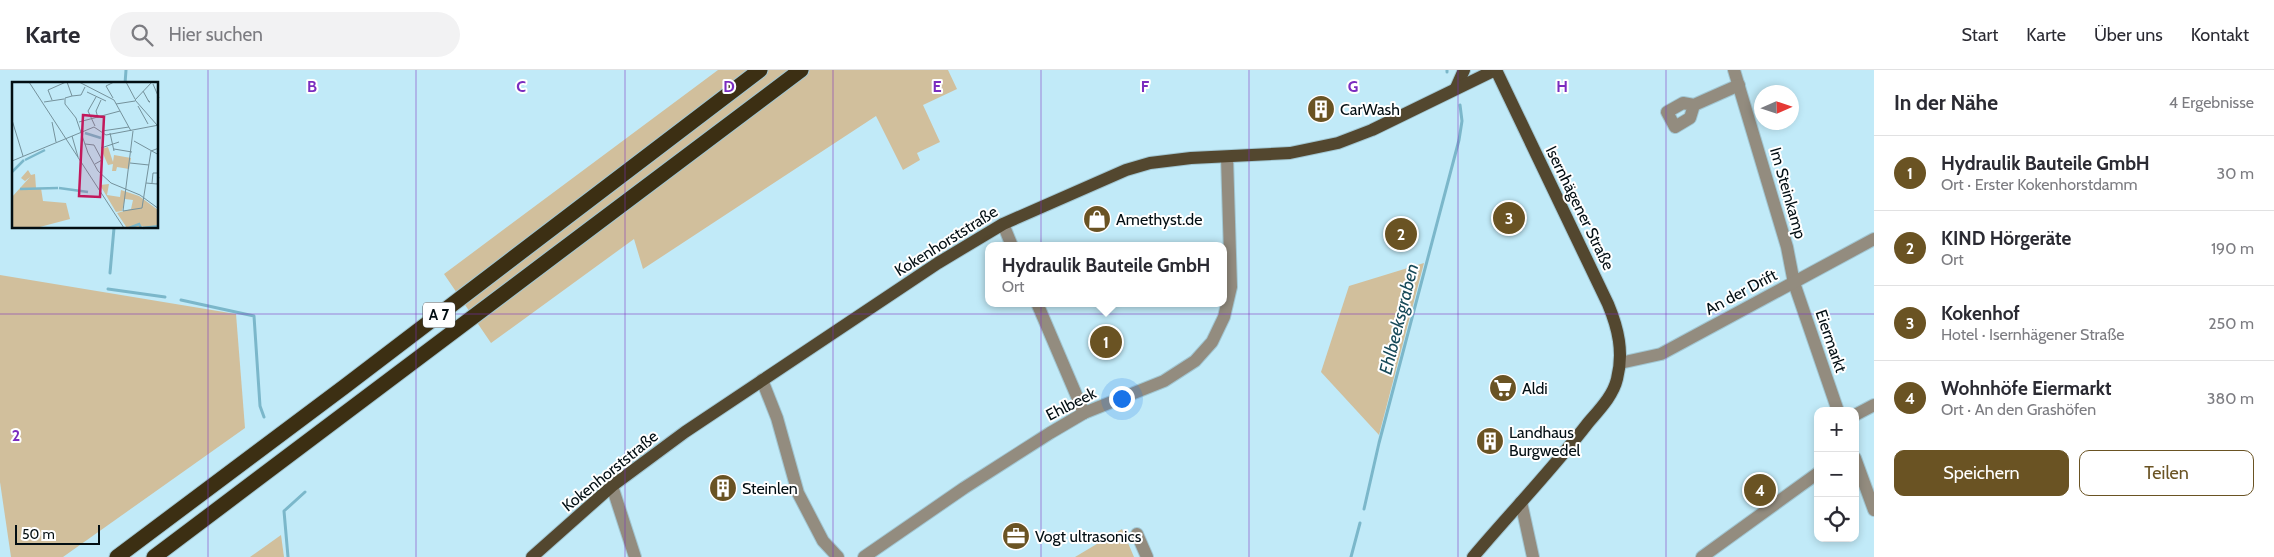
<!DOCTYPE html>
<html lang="de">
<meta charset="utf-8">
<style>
body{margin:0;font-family:Cabin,sans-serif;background:#f2f2f3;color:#2b2b33}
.controls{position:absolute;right:15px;bottom:15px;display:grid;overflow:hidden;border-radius:10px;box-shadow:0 2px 8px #0003}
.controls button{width:45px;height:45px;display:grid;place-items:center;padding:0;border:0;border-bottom:1px solid #e1e1e2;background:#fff;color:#2b2b33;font:25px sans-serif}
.compass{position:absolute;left:1754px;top:15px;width:45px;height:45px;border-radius:50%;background:#fff;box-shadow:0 2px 8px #0003;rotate:87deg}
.scale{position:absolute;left:15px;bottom:12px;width:85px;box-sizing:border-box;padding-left:5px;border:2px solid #020e13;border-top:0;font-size:14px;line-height:18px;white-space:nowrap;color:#020e13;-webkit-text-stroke:4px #fff;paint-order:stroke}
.you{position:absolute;left:1121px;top:328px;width:18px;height:18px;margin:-12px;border:4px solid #fff;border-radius:50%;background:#1a73e8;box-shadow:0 0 0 8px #1a73e833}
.badge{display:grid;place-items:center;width:32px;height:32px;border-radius:50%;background:#6a5323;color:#fff;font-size:16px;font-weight:700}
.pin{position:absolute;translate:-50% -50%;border:2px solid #fff;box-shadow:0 1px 5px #0006}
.popup{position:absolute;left:985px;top:172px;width:242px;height:65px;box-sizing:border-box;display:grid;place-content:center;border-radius:10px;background:#fff;filter:drop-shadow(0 1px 4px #0005);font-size:16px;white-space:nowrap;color:#7c7c81}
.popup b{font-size:19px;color:#2b2b33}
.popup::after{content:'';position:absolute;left:50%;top:100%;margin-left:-10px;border:10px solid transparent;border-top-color:#fff}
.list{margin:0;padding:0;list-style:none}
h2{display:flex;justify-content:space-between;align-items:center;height:65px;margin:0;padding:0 20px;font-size:21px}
h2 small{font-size:16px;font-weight:400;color:#7c7c81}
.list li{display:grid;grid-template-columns:32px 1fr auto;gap:15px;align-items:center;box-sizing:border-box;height:75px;padding:0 20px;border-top:1px solid #e1e1e2}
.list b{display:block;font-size:19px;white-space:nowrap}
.list p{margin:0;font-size:16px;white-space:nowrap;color:#7c7c81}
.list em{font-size:16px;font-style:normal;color:#7c7c81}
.actions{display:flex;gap:10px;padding:15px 20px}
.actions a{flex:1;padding:11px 0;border:1px solid #6a5323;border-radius:10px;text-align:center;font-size:18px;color:#6a5323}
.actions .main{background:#6a5323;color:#fff}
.icon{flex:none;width:28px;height:28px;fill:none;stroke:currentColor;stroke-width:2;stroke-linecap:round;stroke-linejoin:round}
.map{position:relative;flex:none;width:1874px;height:487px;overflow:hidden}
header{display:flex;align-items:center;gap:30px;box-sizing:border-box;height:70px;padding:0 25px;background:#fff;border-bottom:1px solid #e1e1e2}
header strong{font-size:24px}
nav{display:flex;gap:28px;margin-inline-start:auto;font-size:18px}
.search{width:350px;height:45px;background:#f2f2f3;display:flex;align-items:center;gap:12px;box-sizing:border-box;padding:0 18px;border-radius:28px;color:#7c7c81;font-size:19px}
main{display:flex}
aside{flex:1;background:#fff}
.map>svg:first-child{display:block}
.green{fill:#d1bf9c}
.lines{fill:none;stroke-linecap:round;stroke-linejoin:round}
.stream{stroke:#7bb7ca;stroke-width:3}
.minor-casing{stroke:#a2c7d3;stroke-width:14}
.major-casing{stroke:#a2c7d3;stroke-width:14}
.highway-casing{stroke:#a2c7d3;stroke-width:17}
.minor{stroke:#938c7f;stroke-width:12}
.major{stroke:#53472f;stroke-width:12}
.highway{stroke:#3c2f13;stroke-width:15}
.grid{fill:none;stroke:#7b2cbf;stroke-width:1;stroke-opacity:0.55}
.labels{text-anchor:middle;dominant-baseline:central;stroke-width:4;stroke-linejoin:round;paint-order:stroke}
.shield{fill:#fff;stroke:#4e565a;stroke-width:1}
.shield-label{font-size:15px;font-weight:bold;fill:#020e13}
.poi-label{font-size:16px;fill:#020e13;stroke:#fff;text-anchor:start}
.street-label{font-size:16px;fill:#020e13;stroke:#fff}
.water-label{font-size:18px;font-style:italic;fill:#164958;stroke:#fff}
.inset-river{fill:none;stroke:#7bb7ca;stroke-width:2.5}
.inset-road{fill:none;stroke:#75929c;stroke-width:1}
.view{fill:#c2185b;fill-opacity:0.15;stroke:#c2185b;stroke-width:2.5}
.inset-edge{fill:none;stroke:#020e13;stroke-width:2.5}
.grid-label{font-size:16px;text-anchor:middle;font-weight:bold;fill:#7b2cbf;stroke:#fff;stroke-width:4;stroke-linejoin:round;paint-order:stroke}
</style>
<header>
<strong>Karte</strong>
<div class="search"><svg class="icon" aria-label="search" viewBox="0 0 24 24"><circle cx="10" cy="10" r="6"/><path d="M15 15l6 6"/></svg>Hier suchen</div>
<nav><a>Start</a><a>Karte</a><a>Über uns</a><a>Kontakt</a></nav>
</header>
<main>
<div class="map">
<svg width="1874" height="487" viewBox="0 0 1874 487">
<rect width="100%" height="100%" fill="#c1eaf8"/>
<g class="green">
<path d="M718,0H948L957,19L923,35L940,72L917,83L920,90L903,100L876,46L643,199L634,169L491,273L444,204Z"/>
<path d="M1424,193L1379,365L1321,302L1349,216Z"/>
<path d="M0,205L236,244L245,358L63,487H11L0,412Z"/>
<path d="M1122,459L1134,487H1075Z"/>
<path d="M281,465L284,487H250Z"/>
</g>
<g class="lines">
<g class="stream">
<path d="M1447,0V2"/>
<path d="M125,14L126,0"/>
<path d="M110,203L114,158"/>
<path d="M108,219L165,227"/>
<path d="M181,230L254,246L260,336L264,347"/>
<path d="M1364,439L1379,373L1459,70L1462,51L1460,35"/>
<path d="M288,487L284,441L305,422"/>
<path d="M1351,487L1360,453"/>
</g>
<g class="minor-casing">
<g id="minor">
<path d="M1734,0L1787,177L1794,213L1838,341"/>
<path d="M1694,35L1690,48L1675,57L1667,42L1683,33L1694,35L1739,15"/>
<path d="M1003,154L1012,176"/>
<path d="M1037,233L1084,343"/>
<path d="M1620,293L1661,284L1874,169"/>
<path d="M762,310L777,348L798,423L823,471L838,487"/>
<path d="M1855,345L1874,335"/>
<path d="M1855,388L1874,440"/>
<path d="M612,416L635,487"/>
<path d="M1521,432L1533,487"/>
<path d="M1137,464L1147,487"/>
<path d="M864,487L964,418L1050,363L1084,343L1164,311L1195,291L1212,272L1224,247L1231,217L1227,87"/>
<path d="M1702,487L1818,403"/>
</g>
</g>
<g class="major-casing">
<g id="major">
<path d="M1456,18L1464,0"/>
<path d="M532,487L612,416L685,362L938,193L1003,154L1126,100L1150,93L1191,88L1290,83L1338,73L1372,60L1495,0"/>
<path d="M1473,487C1511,442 1552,400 1588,353C1599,340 1613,326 1617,309C1624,282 1618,258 1608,234L1496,0"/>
</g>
</g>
<g class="highway-casing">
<g id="highway">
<path d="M117,487L344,317L760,0"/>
<path d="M154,487L801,0"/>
</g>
</g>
<use href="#minor" class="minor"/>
<use href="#major" class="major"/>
<use href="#highway" class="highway"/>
</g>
<path class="grid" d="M208,0V487M416,0V487M625,0V487M833,0V487M1041,0V487M1249,0V487M1458,0V487M1666,0V487M0,244H1874"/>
<defs>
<g id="building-disc" transform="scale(1.4375)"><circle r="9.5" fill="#6a5323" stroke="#fff"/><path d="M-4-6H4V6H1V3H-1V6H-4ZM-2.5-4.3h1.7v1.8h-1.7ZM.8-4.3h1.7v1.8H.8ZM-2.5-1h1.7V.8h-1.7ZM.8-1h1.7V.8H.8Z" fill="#fff"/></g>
<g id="shop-disc" transform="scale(1.4375)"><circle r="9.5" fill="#6a5323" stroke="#fff"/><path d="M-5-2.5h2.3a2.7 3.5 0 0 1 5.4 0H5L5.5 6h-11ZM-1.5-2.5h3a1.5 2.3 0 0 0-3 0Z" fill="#fff"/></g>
<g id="supermarket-disc" transform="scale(1.4375)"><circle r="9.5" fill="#6a5323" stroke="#fff"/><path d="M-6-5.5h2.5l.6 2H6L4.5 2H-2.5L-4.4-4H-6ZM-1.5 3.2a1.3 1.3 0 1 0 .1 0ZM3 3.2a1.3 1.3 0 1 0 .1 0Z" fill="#fff"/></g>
<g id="office-disc" transform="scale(1.4375)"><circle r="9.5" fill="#6a5323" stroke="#fff"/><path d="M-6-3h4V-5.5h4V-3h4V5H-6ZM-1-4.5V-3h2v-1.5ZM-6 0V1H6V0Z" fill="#fff"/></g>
</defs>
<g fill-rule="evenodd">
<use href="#building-disc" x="1321" y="39"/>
<use href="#shop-disc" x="1097" y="149"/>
<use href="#supermarket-disc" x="1503" y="318"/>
<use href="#building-disc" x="1490" y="371"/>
<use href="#building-disc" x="723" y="418"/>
<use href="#office-disc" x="1016" y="466"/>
</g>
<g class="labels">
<rect class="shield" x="423" y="232.5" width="32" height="25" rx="4"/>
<g class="shield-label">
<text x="439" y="245">A 7</text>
</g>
<g class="poi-label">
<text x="1340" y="39">CarWash</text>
<text x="1116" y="149">Amethyst.de</text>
<text x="1522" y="318">Aldi</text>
<text x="1509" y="362">Landhaus<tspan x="1509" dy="18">Burgwedel</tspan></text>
<text x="742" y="418">Steinlen</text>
<text x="1035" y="466">Vogt ultrasonics</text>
</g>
<g class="street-label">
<text transform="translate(1788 123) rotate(74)">Im Steinkamp</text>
<text transform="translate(1580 138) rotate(64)">Isernhägener Straße</text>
<text transform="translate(946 171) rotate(-32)">Kokenhorststraße</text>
<text transform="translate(1741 222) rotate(-28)">An der Drift</text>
<text transform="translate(1831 271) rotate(71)">Eiermarkt</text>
<text transform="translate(1071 334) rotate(-27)">Ehlbeek</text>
<text transform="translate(610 401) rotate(-39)">Kokenhorststraße</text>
</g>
<g class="water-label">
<text transform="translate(1399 249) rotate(-76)">Ehlbeeksgraben</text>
</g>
</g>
<g transform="translate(12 12)">
<rect width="146" height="146" fill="#c1eaf8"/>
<path d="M96,65L101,80L102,73L119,76L117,87L105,85L104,89H100L101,82L96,83L89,67ZM16,88L19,93L23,92L24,106H29L31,119L54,121L58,137L24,146H0V115L18,95L13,99L9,96ZM97,102L95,113L108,115L109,108L127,114L146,128V146L128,144V146H115L105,131L119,127L121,118L113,117L110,129L104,130L88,103Z" fill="#d1bf9c"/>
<path class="inset-river" d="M73,51L89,56M13,78L33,68M0,90L12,78M47,106L76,110M8,107L46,106M117,146L127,142L129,146M131,146L147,144"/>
<path class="inset-road" d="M17,0L112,146M55,0L60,14L53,16V22L64,36L76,71L86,89L99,101L128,113L147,127M67,0L102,18L119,49M114,0L123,17M140,0L123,18L145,43M141,2L147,16M131,9L137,20H138L136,18M75,10L94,19M60,14L69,13L73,5M101,16L94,4L102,0M40,18L36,8L54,0M32,20L52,17M104,22L123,19M126,24L136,42M86,36L84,29L89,18M0,38L11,74M40,40L44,60M67,40L108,29M83,44L76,29L84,15M90,49L117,45M121,49L111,129L130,126L139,69L147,66M98,51L102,69M60,54L66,75M122,59L147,73M73,62L82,63L90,78L83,82M89,66L107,60M102,67L120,70M0,79L82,45L94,53L147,43M118,81L137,83M134,101L145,102L147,95M140,101L141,91H146"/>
<path class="view" d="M71,33L92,35L88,115L67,114Z"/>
<rect width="146" height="146" class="inset-edge"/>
</g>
<g class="grid-label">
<text x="312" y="22">B</text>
<text x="521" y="22">C</text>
<text x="729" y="22">D</text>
<text x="937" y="22">E</text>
<text x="1145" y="22">F</text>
<text x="1353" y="22">G</text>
<text x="1562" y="22">H</text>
<text x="16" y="371">2</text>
</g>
</svg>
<div class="controls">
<button>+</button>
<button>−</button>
<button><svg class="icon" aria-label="locate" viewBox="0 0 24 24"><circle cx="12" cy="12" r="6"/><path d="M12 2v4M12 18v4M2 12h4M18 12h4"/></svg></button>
</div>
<svg class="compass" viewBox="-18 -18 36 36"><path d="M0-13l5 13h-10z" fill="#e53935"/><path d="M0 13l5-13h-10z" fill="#7c7c81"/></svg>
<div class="scale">50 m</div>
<div class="you"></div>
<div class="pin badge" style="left:1106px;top:272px">1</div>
<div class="popup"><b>Hydraulik Bauteile GmbH</b>Ort</div>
<div class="pin badge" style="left:1401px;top:164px">2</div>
<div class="pin badge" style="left:1509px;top:148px">3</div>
<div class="pin badge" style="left:1760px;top:420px">4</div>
</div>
<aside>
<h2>In der Nähe<small>4 Ergebnisse</small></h2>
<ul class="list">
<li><span class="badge">1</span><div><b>Hydraulik Bauteile GmbH</b><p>Ort · Erster Kokenhorstdamm</p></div><em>30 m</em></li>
<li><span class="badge">2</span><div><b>KIND Hörgeräte</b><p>Ort</p></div><em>190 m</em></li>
<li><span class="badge">3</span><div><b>Kokenhof</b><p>Hotel · Isernhägener Straße</p></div><em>250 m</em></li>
<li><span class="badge">4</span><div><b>Wohnhöfe Eiermarkt</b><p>Ort · An den Grashöfen</p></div><em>380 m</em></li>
</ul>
<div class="actions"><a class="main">Speichern</a><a>Teilen</a></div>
</aside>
</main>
